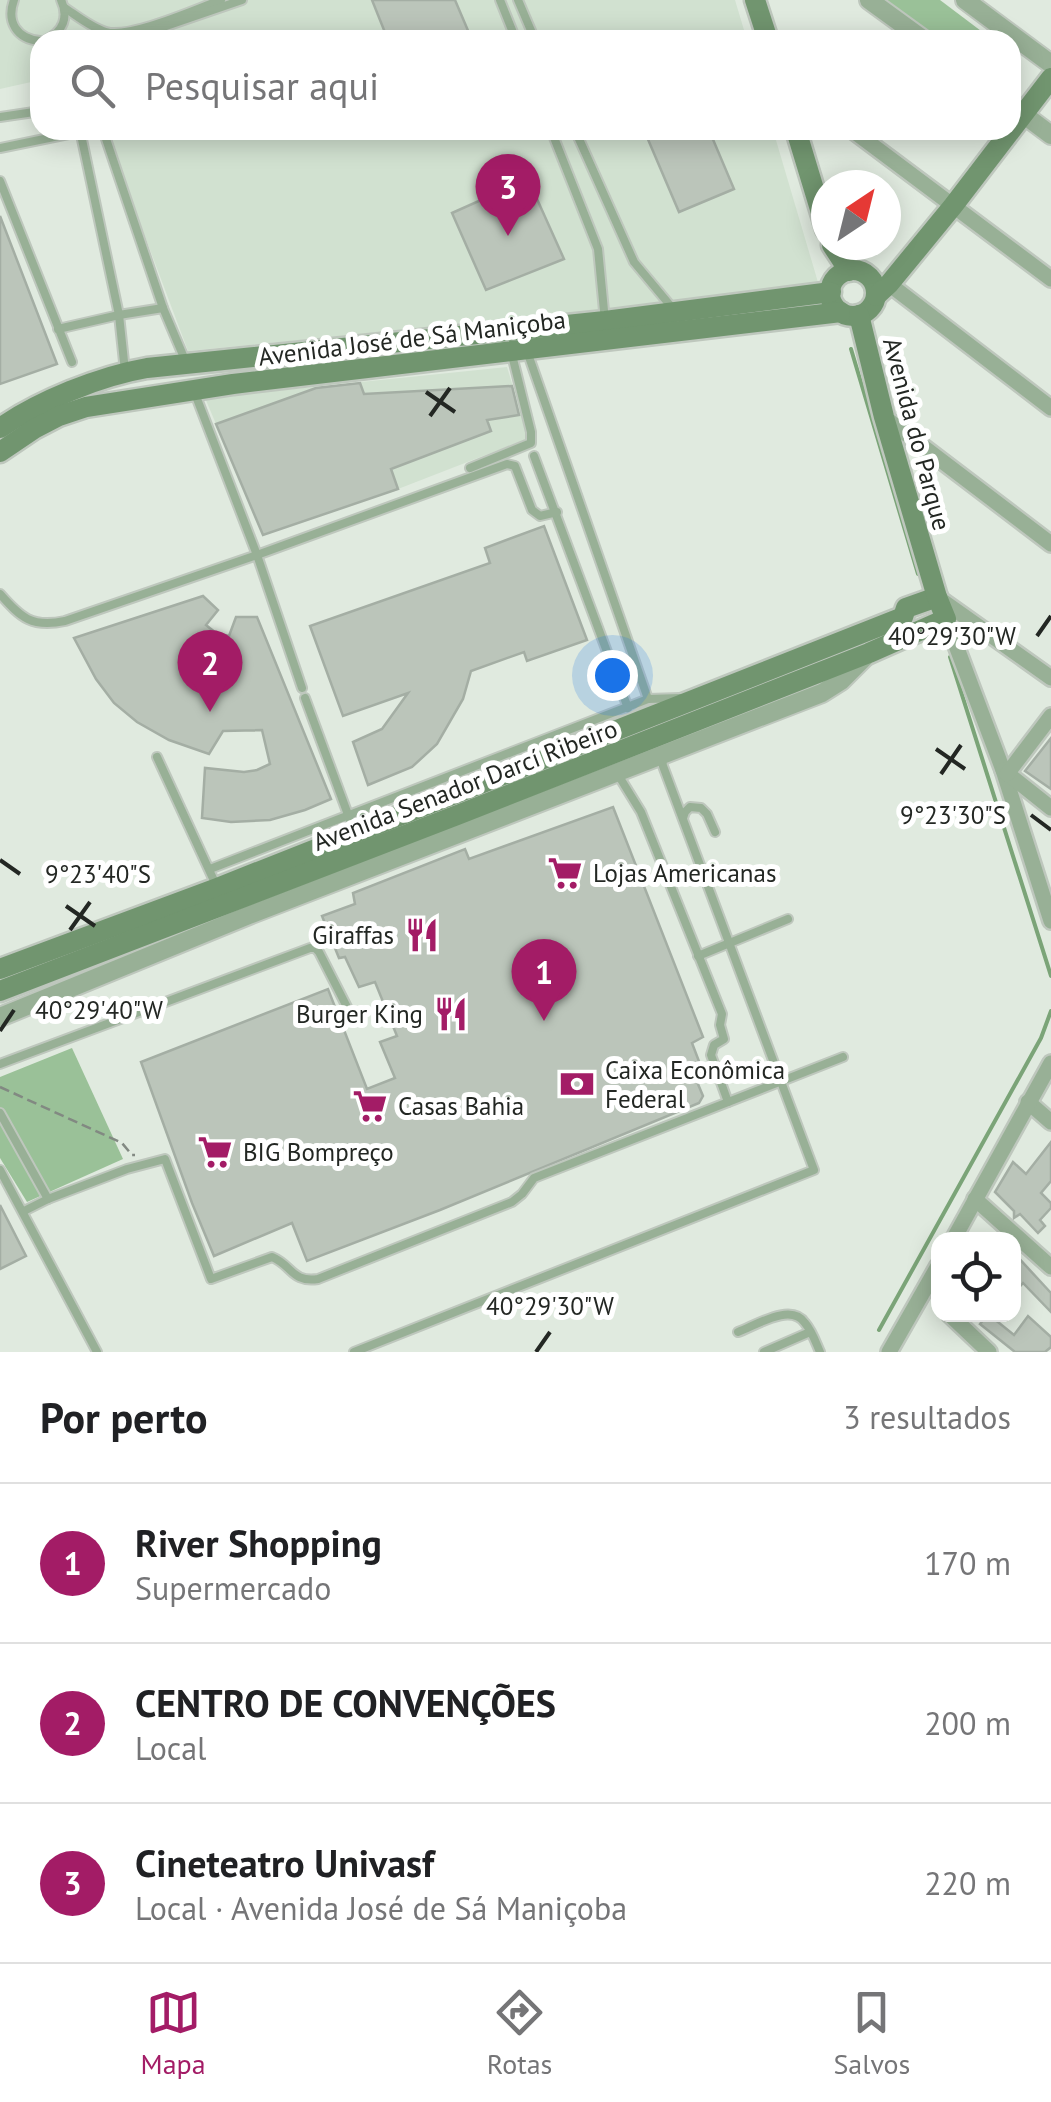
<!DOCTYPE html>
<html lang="pt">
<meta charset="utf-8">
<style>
body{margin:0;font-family:"PT Sans",sans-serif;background:#f2f2f2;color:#202124}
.controls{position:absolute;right:30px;bottom:30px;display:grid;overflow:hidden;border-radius:20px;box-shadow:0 5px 25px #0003}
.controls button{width:90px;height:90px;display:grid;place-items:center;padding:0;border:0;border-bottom:2px solid #e0e0e0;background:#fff;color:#202124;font:50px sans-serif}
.compass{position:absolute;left:811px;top:170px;width:90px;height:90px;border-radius:50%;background:#fff;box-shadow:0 5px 25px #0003;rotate:35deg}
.you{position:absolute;left:612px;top:675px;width:35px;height:35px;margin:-25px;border:8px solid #fff;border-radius:50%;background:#1a73e8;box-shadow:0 0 0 15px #1a73e833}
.badge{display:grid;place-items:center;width:65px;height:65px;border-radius:50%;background:#a31c66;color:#fff;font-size:32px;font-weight:700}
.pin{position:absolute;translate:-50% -82px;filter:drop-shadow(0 2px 5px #0008)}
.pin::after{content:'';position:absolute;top:52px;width:35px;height:30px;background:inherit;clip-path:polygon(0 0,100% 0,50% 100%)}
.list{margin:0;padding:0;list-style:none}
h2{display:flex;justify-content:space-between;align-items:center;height:130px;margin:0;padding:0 40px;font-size:42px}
h2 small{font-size:32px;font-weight:400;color:#757577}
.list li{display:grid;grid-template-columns:65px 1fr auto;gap:30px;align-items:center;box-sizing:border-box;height:160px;padding:0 40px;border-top:2px solid #e0e0e0}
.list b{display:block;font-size:38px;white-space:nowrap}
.list p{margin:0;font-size:32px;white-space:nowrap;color:#757577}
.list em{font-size:32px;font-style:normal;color:#757577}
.icon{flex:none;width:55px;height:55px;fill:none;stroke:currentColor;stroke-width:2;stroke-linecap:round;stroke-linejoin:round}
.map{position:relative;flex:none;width:1051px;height:1352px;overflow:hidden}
.search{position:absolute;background:#fff;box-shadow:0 5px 25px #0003;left:30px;right:30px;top:30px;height:110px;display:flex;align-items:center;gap:25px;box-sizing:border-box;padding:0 35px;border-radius:30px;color:#757577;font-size:38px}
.sheet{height:610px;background:#fff}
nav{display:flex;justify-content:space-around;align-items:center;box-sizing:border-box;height:140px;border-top:2px solid #e0e0e0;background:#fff;font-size:28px;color:#757577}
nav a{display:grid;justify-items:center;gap:5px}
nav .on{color:#a31c66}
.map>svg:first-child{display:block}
.built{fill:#d1e1d0}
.green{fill:#9ac198}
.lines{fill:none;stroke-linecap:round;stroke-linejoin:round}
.stream{stroke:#7ba478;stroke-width:4}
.building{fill:#bbc5ba;stroke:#a4aea4;stroke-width:2.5}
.service-casing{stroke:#bec7bd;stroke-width:12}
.minor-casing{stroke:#bec7bd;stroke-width:20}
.tertiary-casing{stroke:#bec7bd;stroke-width:22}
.secondary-casing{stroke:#bec7bd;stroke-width:25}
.path{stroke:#828982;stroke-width:2.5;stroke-dasharray:10 5;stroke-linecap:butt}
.service{stroke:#98b096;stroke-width:8}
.minor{stroke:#98b096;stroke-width:15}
.tertiary{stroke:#98b096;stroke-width:18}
.secondary{stroke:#71956f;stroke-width:20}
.ticks{fill:none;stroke:#232723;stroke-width:4}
.labels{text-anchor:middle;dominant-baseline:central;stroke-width:10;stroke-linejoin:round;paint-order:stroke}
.street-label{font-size:25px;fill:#232723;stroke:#fff}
.poi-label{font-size:25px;fill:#232723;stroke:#fff;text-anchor:start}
.ticks-label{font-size:25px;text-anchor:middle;fill:#232723;stroke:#fff;stroke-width:10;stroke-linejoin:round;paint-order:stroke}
</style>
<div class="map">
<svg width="1051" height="1352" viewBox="0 0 1051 1352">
<rect width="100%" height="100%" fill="#e0eadf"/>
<g class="built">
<path d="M0,0H735L747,40H40V80L0,89Z"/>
<path d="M105,130H773L820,289L188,351Z"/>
<path d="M507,367L529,438L398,489L263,535L205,398Z"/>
</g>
<g class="green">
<path d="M871,0H940L993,40H924Z"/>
<path d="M72,1048L123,1159L27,1202L0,1158V1077Z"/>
</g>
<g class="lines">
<g class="stream">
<path d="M851,349L918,574"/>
<path d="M950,657L1051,976"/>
<path d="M879,1330L1041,1038L1051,1011"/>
</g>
</g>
<g class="building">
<path d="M372,0H455L472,40H388Z"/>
<path d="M644,130H709L734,189L679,212Z"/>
<path d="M528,179L564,259L486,290L452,213Z"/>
<path d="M0,216L57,364L0,384Z"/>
<path d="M360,383L364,394L512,386L519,415L487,420L491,431L391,469L398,489L263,535L216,424L316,388Z"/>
<path d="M544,526L587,640L527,661L524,652L471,671L463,699L437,744L412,767L368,785L353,742L382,729L408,693L343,716L310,626L490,563L485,548Z"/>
<path d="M203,596L218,610L206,625L216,633L229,636L236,617H257L331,799L305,810L270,820L231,822L202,818L205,768L244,772L257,770L270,764L262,730L223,731L209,754L169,740L137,722L114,703L96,679L74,638Z"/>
<path d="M1051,738V789L1025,771Z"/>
<path d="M613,807L703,1037L692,1043L700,1064L695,1077L703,1096L699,1103L440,1210L307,1261L292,1223L214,1256L192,1203L141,1062L328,989L367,1089L395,1078L380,1042L397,1036L375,982L359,987L345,957L339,958L322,916L355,904L353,893L465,849L469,859Z"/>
<path d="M1051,1142V1181L1041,1193L1051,1203V1208L1040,1220L1045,1226L1038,1233L1020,1214L1014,1218V1211L995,1192L1013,1162L1026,1174Z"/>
<path d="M0,1205L26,1256L0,1269Z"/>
<path d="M1014,1253L1051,1293V1312L1023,1283L1014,1293Z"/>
<path d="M988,1314L1014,1335L1028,1316L1051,1337V1347L1045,1352H1015L980,1324Z"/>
</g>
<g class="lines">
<g class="service-casing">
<g id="service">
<path d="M14,0C6,22 17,39 40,41"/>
<path d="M500,0L516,40"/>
<path d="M518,0L535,40"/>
<path d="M65,8C77,16 92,28 106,32C130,39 196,9 221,0"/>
<path d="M54,36L119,39L137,36L242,0"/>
<path d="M46,40C63,32 69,17 61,0"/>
<path d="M0,117L34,112"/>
<path d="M80,130L119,315L125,371"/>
<path d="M103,130L163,308L185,360"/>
<path d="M551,130L598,249L605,321"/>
<path d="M575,130L634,262L674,310"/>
<path d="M0,148L88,130"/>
<path d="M0,181L72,362"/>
<path d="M58,329L119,315L163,308"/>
<path d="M528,354L648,699"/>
<path d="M194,391L257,555L302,688"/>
<path d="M534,456L628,708"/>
<path d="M470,468L531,443V432L512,355"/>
<path d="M0,594C21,618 32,628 65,621L257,555L507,464L515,466L532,510L540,516L557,512"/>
<path d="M305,698L350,820"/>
<path d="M157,757L216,885"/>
<path d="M617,773L641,812L722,1014L720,1025L724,1039L714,1045L711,1055L728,1102"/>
<path d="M683,818L685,812L690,807L701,808L707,814L715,832"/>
<path d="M210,869L648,699L681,698"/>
<path d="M698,956L788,919"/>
<path d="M0,1064L310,948H315L319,952L348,1009"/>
<path d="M0,1113L48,1199"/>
<path d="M0,1170L97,1352"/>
<path d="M24,1211L48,1199L127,1169L165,1159L211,1279L272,1257C292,1265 292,1283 318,1279L512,1202L522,1194L534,1178L843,1057"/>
<path d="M738,1332C755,1326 791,1302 805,1323C812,1331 816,1343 820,1352"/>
<path d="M354,1352L814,1170L663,766L662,759"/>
<path d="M764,1352L810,1332"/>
</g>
</g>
<g class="minor-casing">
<g id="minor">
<path d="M852,130L1051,279"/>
<path d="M889,284L1051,408"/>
<path d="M884,417L1051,544"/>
<path d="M937,597L1051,678"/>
<path d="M946,619L1003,770L1051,921"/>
<path d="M1003,770L1051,808"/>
<path d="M1007,774L1051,716"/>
<path d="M1028,1102L1051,1122"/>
<path d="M975,1199L1051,1267"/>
<path d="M953,1240L1051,1063"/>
<path d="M949,1314L989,1352"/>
<path d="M889,1352L938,1266"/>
</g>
</g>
<g class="tertiary-casing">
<g id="tertiary">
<path d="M869,0L924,40"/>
<path d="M965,0L1051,64"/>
<path d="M1011,105L1051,135"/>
<path d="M0,1017L249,915L822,693L841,681L868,654"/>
</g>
</g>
<g class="secondary-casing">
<g id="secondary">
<path d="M755,0L768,40"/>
<path d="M796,130L826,229"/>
<path d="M832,245L849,271"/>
<circle cx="853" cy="293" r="23"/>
<path d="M876,296L889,284L953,206L1051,78"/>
<path d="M0,428C39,401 100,376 147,368L605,321L831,292"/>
<path d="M0,452L34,429L59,416L86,407L233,384L841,312"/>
<path d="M0,969L217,888L903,617L906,608L937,597"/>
<path d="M0,991L460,814L869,653L946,619L937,597L884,417L859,315"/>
</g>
</g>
<path class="path" d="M0,1087L122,1143L132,1155H135"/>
<use href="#service" class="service"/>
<use href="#minor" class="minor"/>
<use href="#tertiary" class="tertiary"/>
<use href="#secondary" class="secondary"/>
</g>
<path class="ticks" d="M426,392L455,412M430,416L450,388M1037,636L1051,616M936,749L965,769M941,774L961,745M1031,815L1051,830M0,860L20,874M66,906L95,926M70,930L90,902M0,1031L14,1010M536,1352L550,1332"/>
<defs>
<g id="supermarket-bare" transform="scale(2.7)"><path d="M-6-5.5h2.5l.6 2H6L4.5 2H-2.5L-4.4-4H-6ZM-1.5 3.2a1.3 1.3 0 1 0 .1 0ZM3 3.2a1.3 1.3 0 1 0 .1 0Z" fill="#a31c66" stroke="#fff" stroke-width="2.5" paint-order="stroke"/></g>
<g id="restaurant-bare" transform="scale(2.7)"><path d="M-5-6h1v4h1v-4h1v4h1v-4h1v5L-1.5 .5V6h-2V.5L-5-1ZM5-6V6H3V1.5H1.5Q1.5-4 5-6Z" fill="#a31c66" stroke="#fff" stroke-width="2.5" paint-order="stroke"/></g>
<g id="bank-bare" transform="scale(2.7)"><path d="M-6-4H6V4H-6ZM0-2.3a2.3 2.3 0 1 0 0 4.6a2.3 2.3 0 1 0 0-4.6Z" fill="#a31c66" stroke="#fff" stroke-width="2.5" paint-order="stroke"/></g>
</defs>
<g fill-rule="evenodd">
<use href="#supermarket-bare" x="565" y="873"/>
<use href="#restaurant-bare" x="422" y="935"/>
<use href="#restaurant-bare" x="451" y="1014"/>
<use href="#bank-bare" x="577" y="1084"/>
<use href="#supermarket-bare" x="370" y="1106"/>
<use href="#supermarket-bare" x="215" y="1152"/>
</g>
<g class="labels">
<g class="street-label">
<text transform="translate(412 338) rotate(-7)">Avenida José de Sá Maniçoba</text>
<text transform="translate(917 434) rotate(75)">Avenida do Parque</text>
<text transform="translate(465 785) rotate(-21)">Avenida Senador Darcí Ribeiro</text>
</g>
<g class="poi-label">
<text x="593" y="873">Lojas Americanas</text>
<text x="394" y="935" text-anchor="end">Giraffas</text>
<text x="423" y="1014" text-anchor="end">Burger King</text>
<text x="605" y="1070">Caixa Econômica<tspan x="605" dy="29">Federal</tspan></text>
<text x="398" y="1106">Casas Bahia</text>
<text x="243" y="1152">BIG Bompreço</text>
</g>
</g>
<g class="ticks-label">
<text x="952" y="645">40°29'30"W</text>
<text x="953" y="824">9°23'30"S</text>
<text x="98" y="883">9°23'40"S</text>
<text x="99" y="1019">40°29'40"W</text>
<text x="550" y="1315">40°29'30"W</text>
</g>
</svg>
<div class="controls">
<button><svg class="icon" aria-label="locate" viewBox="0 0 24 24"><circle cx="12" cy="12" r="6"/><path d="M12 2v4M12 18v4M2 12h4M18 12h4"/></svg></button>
</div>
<svg class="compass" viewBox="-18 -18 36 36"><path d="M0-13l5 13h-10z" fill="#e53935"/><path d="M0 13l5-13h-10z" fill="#757577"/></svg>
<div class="you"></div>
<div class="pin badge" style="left:544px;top:1021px">1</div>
<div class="pin badge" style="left:210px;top:712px">2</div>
<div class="pin badge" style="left:508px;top:236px">3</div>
<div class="search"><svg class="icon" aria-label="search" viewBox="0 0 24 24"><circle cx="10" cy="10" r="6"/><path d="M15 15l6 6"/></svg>Pesquisar aqui</div>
</div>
<section class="sheet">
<h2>Por perto<small>3 resultados</small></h2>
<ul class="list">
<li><span class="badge">1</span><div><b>River Shopping</b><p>Supermercado</p></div><em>170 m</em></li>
<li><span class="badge">2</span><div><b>CENTRO DE CONVENÇÕES</b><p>Local</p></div><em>200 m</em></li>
<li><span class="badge">3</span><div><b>Cineteatro Univasf</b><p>Local · Avenida José de Sá Maniçoba</p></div><em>220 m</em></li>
</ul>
</section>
<nav>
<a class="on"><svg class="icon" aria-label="map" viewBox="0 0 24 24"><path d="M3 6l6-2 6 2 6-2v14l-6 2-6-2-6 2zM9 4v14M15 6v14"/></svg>Mapa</a>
<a><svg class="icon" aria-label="directions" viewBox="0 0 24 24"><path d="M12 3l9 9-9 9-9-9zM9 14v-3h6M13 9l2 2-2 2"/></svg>Rotas</a>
<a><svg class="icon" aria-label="saved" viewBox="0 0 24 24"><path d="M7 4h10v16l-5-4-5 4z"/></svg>Salvos</a>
</nav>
